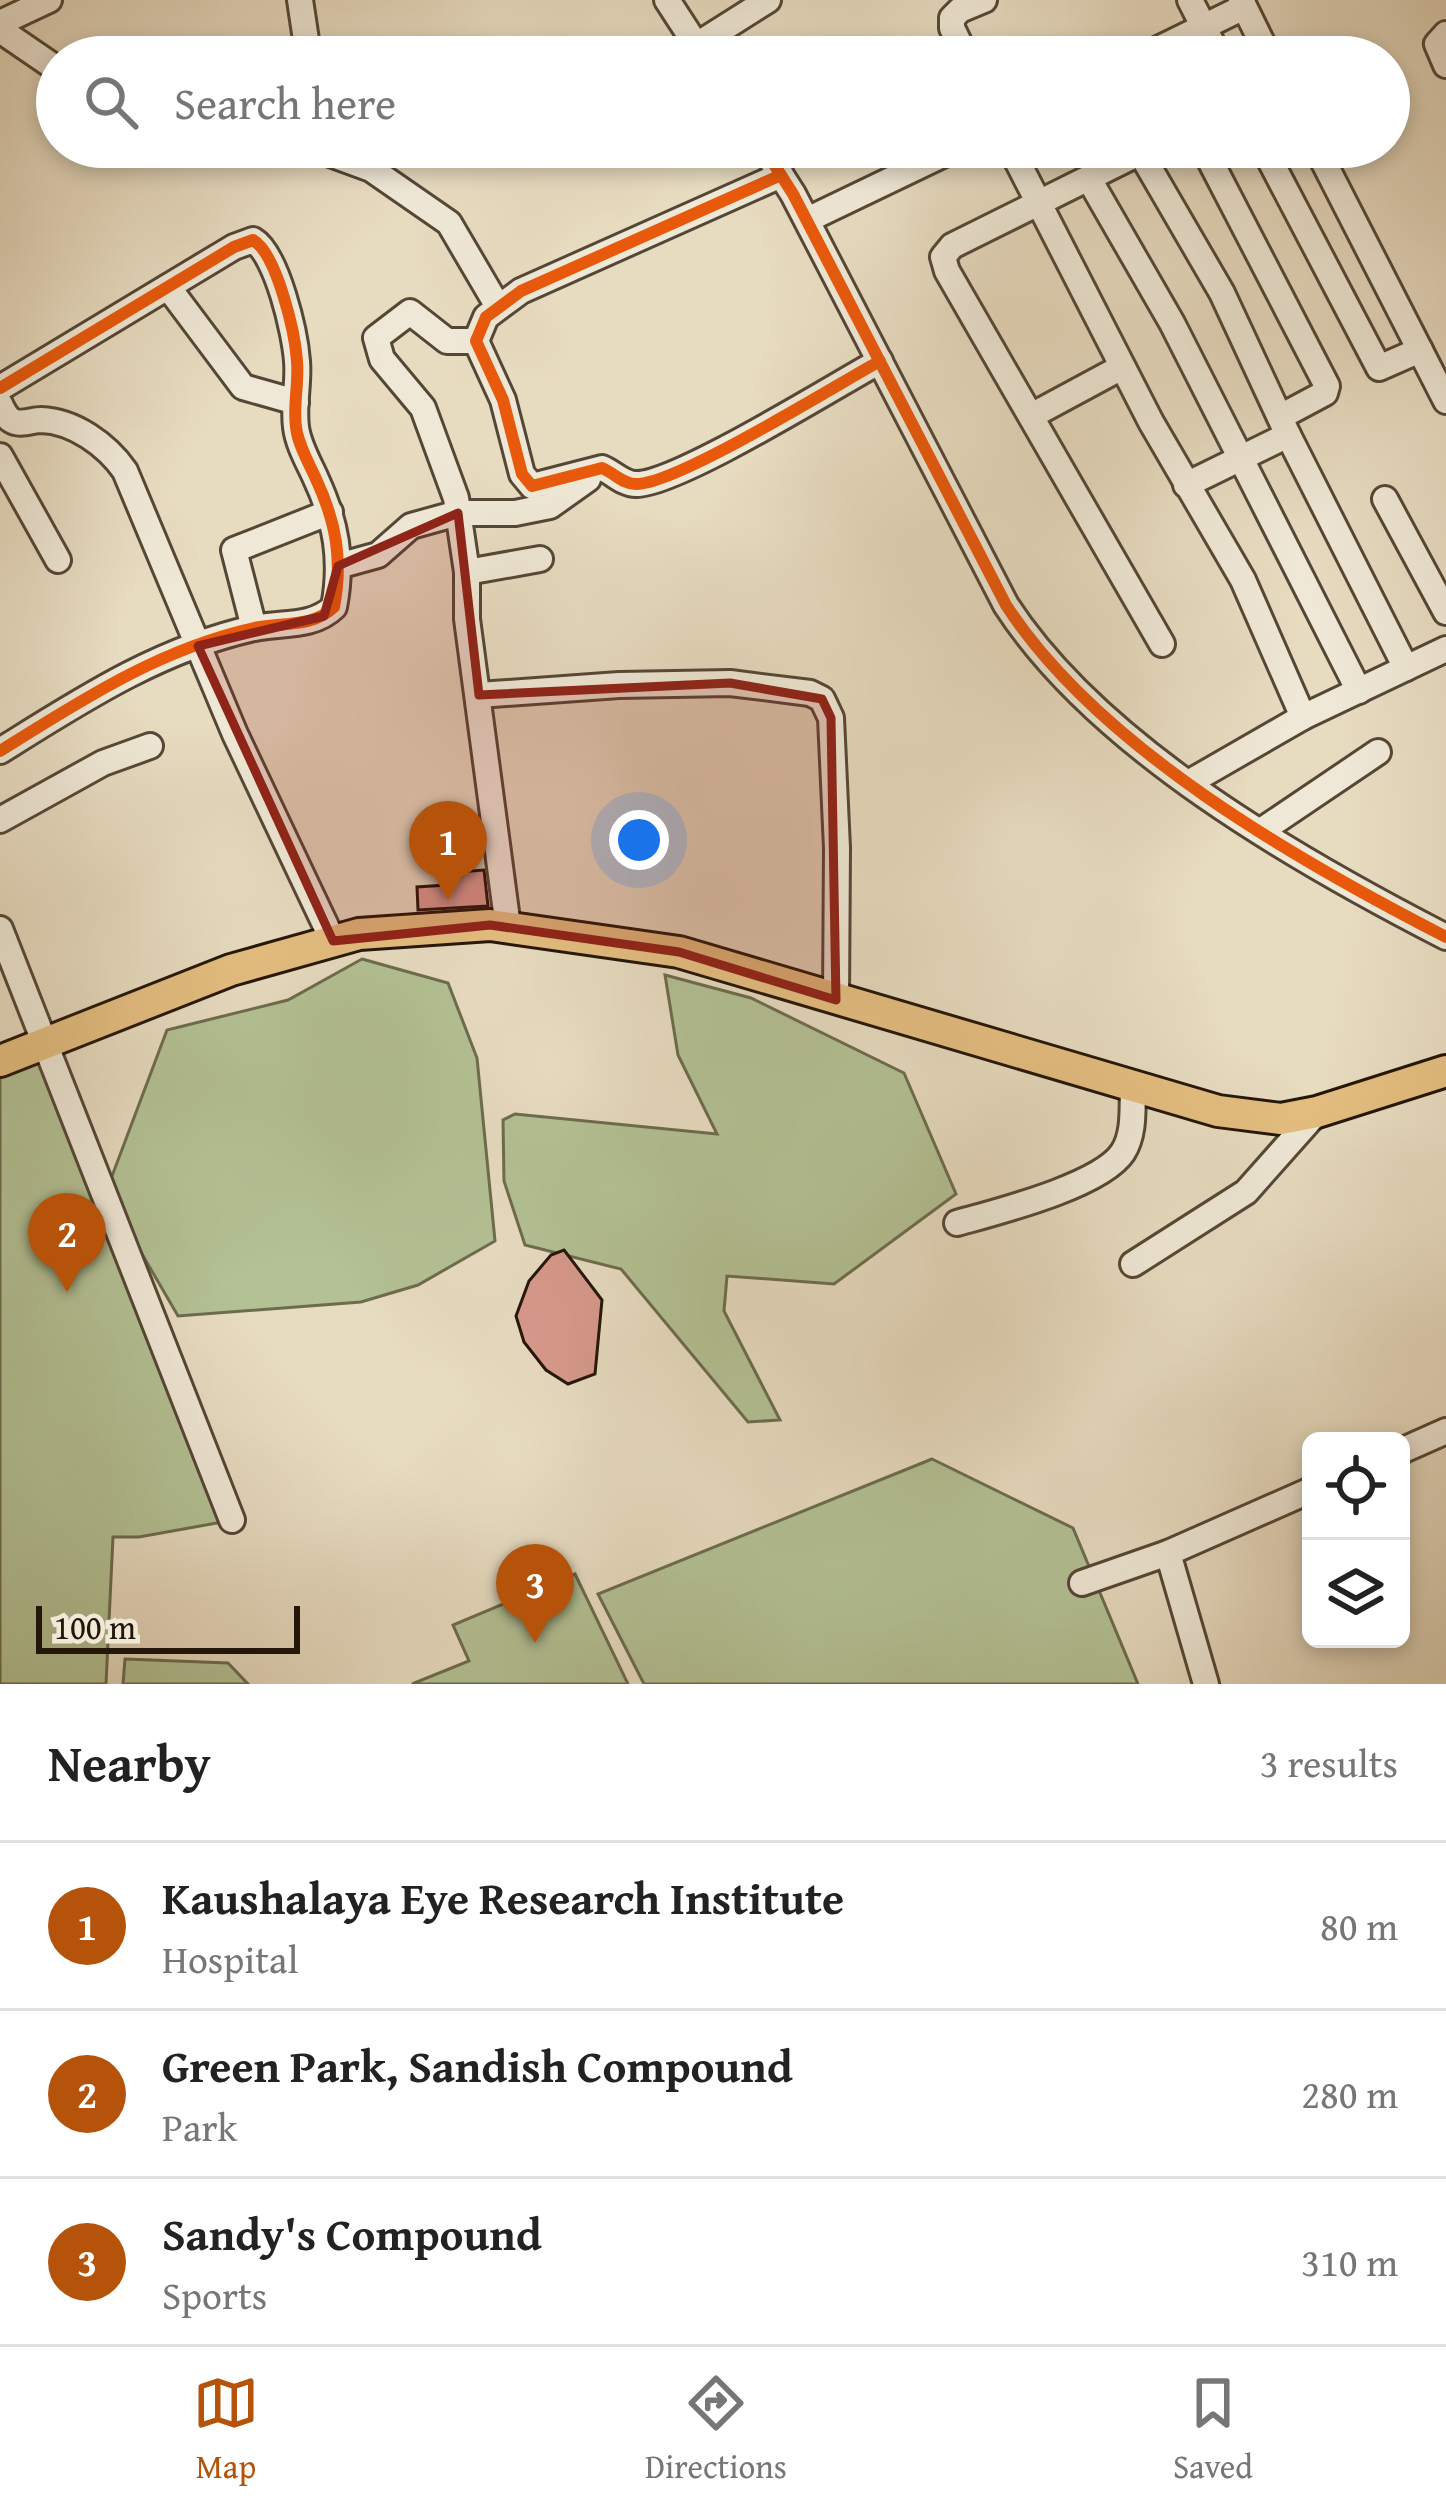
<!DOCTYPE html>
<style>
body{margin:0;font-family:"Gentium Book Plus",serif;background:#f6f6f6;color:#222}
.controls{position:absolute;right:36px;bottom:36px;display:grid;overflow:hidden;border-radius:18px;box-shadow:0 6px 18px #0003}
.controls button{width:108px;height:108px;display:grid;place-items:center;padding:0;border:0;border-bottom:3px solid #e0e0e0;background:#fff;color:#222;font:60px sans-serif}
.scale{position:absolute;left:36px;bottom:30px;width:264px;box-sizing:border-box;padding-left:12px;border:6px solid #241608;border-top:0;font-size:33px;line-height:42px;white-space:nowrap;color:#241608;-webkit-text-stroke:9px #efe8d6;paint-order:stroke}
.you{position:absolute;left:639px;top:840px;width:42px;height:42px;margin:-30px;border:9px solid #fff;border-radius:50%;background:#1a73e8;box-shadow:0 0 0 18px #1a73e833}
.badge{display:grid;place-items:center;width:78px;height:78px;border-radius:50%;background:#b45309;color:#fff;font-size:39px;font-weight:700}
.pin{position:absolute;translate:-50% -99px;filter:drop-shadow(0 3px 6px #0008)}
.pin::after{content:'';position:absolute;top:63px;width:42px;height:36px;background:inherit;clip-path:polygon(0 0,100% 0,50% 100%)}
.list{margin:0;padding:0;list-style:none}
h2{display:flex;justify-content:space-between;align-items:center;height:156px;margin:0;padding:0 48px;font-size:51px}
h2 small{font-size:39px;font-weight:400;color:#767676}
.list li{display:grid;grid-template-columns:78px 1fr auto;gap:36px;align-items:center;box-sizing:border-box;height:168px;padding:0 48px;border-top:3px solid #e0e0e0}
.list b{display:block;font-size:45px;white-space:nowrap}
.list p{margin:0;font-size:39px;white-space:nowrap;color:#767676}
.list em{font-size:39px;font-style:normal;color:#767676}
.icon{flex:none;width:66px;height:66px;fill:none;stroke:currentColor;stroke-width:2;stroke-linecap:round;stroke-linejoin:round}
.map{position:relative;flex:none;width:1446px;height:1684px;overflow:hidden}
.search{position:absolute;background:#fff;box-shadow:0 6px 18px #0003;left:36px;right:36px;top:36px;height:132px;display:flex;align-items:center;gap:30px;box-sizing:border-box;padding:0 42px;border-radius:66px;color:#767676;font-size:45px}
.sheet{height:660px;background:#fff}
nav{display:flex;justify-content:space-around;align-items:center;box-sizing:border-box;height:168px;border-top:3px solid #e0e0e0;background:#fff;font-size:33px;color:#767676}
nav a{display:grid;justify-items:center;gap:6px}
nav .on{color:#b45309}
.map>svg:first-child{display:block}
.green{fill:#b3c194;stroke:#6c6c4e;stroke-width:3}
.building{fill:#d7998c;stroke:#241608;stroke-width:3}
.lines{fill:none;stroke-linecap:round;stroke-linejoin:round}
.minor-casing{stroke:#554736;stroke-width:30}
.major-casing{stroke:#241608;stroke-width:36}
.minor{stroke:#efe8d6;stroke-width:24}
.major{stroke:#e4be80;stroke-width:30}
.cycleway-casing{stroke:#efe8d6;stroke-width:20}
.cycleway{stroke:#e8590c;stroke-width:12}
.marked{fill:#8f2418;fill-opacity:0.2;stroke:#8f2418;stroke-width:9;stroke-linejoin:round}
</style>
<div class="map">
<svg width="1446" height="1684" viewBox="0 0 1446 1684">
<rect width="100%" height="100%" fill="#e7dbc0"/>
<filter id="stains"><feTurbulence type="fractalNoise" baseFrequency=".00167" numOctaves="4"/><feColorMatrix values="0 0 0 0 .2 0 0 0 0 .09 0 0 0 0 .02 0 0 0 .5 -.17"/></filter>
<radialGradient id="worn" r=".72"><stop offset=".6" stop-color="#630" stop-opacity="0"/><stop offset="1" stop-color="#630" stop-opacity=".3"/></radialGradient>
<g class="green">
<path d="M362,959L448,983L477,1058L495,1241L418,1285L361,1302L178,1316L106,1192L167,1030L288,1000Z"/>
<path d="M665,975L751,998L904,1073L956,1194L834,1284L727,1276L724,1311L780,1420L748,1422L621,1269L525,1245L504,1181L503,1120L515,1114L717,1134L678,1055Z"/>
<path d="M36,1050L228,1521L139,1537H113L106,1684H0V1062Z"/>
<path d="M932,1459L1073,1528L1138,1684H644L598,1594Z"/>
<path d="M575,1574L628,1684H412L469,1661L453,1625Z"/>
<path d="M125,1659L228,1663L248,1684H123Z"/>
</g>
<g class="building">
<path d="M484,870L488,906L418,910L417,887L446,885L444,873Z"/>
<path d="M564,1250L602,1300L595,1374L568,1384L546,1370L524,1342L516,1316L529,1281L551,1255Z"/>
</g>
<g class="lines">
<g class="minor-casing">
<g id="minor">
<path d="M300,0L306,40L304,57"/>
<path d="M667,0L704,57"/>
<path d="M1190,0L1219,57"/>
<path d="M1241,0L1269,57"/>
<path d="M0,23L49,0"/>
<path d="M0,30L57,69"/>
<path d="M1446,34L1437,44L1446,65"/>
<path d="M697,45L768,0"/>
<path d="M966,57L952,28V18L960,10L984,0"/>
<path d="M1142,57L1244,7"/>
<path d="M311,147L371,169L449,223L497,305"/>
<path d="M763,147L793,194L1006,605C1098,747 1298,861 1446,937"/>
<path d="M1010,147L1151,422L1243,580L1303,717"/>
<path d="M1151,147L952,246L943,257L947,271L1162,644"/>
<path d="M1203,147L1327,386L1325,393L1280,417"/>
<path d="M1263,147L1379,368L1420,350"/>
<path d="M1316,147L1446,401"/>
<path d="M1140,152L1222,293L1288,435L1186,485"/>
<path d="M781,175L521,291L486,317L476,341L503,400L522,474L532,486L602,468C614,473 623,484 636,484C676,485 836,385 880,361"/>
<path d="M1089,179L1172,323L1359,691"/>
<path d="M807,220L959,147"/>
<path d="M168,287L243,387L296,402"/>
<path d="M476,341H447L410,312L376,338L382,359L423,408L456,498L467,572V619L508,927"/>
<path d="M0,388L234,247L253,240C277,254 295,333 297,361C299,383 293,405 296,427C298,445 309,463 316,479C336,522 343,560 334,607C312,628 282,622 254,628C159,649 80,701 0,751"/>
<path d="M0,404C2,409 7,418 11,420C20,426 32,420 41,420C74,421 107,445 125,471L235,734L333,941"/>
<path d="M1031,416L1122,367"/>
<path d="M1288,435L1406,668"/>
<path d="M0,456L58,560"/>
<path d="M1385,499L1446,612"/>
<path d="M338,566L378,555L411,526L458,513H515L550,506L588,479"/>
<path d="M467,572L540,559"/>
<path d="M254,628L234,550L330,512"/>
<path d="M479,695L619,685L730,683L810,693L822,699L831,718L837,848L836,1000"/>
<path d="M1190,782L1303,717L1446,649"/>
<path d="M0,820L103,763L150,746"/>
<path d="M1261,831L1378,752"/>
<path d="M0,929L232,1520"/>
<path d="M957,1223C996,1212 1101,1186 1123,1152C1135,1133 1132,1108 1133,1086"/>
<path d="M1133,1264L1246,1192L1317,1112"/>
<path d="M1401,1451L1446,1431"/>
<path d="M1082,1583L1168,1553"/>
<path d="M1206,1684L1168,1553L1311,1490"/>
</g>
</g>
<g class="major-casing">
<path id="major" d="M0,1061L231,970L359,934L490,925L679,952L1218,1111L1281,1119L1317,1112L1446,1071"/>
</g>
<use href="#minor" class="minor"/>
<use href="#major" class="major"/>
<g class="cycleway-casing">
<g id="cycleway">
<path d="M763,147L793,194L1006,605C1098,747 1298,861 1446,937"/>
<path d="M781,175L521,291L486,317L476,341L503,400L522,474L532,486L602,468C614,473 623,484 636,484C676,485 836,385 880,361"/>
<path d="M0,388L234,247L253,240C277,254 295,333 297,361C299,383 293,405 296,427C298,445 309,463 316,479C336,522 343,560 334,607C312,628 282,622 254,628C159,649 80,701 0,751"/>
</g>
</g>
<use href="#cycleway" class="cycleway"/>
</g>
<path class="marked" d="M458,513L479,695L730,683L822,699L831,718L836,1000L679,952L490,925L333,941L198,646L324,616L338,566Z"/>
<rect width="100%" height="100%" filter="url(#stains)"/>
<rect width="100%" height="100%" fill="url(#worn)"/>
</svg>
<div class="controls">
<button><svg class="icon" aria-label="locate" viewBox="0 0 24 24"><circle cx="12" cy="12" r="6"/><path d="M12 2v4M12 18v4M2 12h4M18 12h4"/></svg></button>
<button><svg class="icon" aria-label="layers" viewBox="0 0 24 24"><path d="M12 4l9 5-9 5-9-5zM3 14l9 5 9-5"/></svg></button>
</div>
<div class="scale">100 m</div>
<div class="you"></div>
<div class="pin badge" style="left:448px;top:900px">1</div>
<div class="pin badge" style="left:67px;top:1292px">2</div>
<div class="pin badge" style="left:535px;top:1643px">3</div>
<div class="search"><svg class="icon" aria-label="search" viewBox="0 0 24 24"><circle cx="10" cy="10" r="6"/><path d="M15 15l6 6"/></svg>Search here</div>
</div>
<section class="sheet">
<h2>Nearby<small>3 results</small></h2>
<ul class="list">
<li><span class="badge">1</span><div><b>Kaushalaya Eye Research Institute</b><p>Hospital</p></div><em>80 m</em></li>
<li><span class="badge">2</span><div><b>Green Park, Sandish Compound</b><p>Park</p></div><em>280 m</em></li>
<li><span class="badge">3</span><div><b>Sandy's Compound</b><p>Sports</p></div><em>310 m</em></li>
</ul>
</section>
<nav>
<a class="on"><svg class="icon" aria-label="map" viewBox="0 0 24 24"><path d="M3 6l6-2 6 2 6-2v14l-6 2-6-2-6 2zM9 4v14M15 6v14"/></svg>Map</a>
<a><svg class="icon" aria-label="directions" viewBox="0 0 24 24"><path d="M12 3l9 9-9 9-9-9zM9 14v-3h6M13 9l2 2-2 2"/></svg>Directions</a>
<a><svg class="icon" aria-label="saved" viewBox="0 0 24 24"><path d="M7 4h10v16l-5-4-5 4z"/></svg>Saved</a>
</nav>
